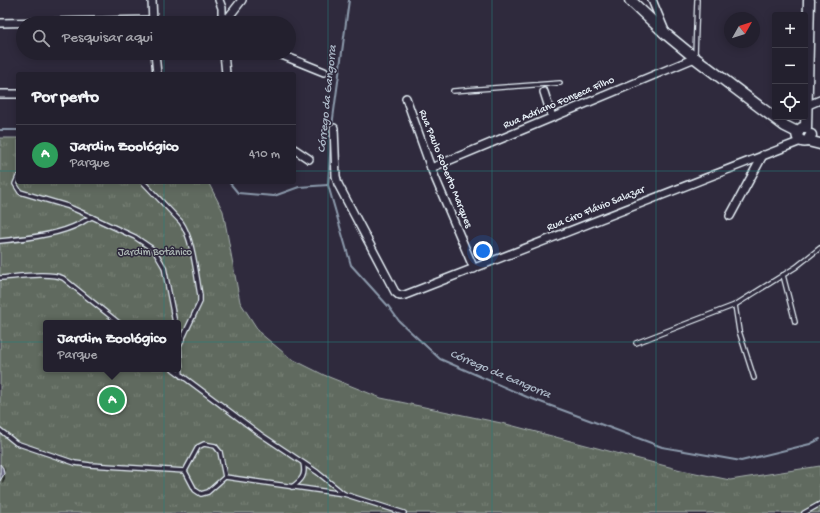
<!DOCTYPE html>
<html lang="pt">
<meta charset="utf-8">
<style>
body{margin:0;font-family:"Gochi Hand",sans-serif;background:#2f2d3a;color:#f1f3f6}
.controls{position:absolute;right:12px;top:12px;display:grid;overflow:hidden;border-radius:4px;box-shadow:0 2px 10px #0003}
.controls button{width:36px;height:36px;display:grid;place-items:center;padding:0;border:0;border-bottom:1px solid #403e4a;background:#23202e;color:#f1f3f6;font:20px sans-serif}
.compass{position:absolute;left:724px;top:12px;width:36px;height:36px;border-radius:50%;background:#23202e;box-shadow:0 2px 10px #0003;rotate:51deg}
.you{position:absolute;left:483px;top:251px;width:14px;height:14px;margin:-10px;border:3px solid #fff;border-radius:50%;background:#1a73e8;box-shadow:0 0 0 6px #1a73e833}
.badge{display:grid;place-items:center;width:26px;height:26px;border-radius:50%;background:#ff9aa2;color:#fff;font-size:13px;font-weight:700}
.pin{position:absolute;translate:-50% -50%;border:2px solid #fff;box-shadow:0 1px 4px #0006}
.popup{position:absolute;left:43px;top:320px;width:138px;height:52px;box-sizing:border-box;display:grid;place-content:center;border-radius:4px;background:#23202e;filter:drop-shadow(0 1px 3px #0005);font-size:13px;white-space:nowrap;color:#a3a3aa}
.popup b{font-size:15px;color:#f1f3f6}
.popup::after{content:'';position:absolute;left:50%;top:100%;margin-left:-8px;border:8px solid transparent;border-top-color:#23202e}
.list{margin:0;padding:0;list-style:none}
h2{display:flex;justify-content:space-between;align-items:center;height:52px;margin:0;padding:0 16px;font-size:17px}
h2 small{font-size:13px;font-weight:400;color:#a3a3aa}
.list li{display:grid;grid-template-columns:26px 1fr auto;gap:12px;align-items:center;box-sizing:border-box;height:60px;padding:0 16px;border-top:1px solid #403e4a}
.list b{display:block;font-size:15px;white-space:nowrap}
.list p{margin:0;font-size:13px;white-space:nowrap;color:#a3a3aa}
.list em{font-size:13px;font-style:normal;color:#a3a3aa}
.icon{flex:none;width:22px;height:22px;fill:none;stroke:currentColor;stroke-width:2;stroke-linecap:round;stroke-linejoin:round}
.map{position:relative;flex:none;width:820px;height:513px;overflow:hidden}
.search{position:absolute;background:#23202e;box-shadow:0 2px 10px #0003;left:16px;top:16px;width:280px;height:44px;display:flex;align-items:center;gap:10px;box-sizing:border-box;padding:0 14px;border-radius:22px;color:#a3a3aa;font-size:15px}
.panel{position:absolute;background:#23202e;box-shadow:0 2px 10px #0003;left:16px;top:72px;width:280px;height:112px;border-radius:4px}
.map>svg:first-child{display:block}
.grass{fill:url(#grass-tufts);stroke:#a4aeac;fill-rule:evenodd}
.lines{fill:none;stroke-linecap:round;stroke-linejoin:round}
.stream{stroke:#8c9aac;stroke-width:2}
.building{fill:url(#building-hatch);stroke:#e8f1f8;filter:url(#shadow)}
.lane-casing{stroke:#e8f1f8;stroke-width:6}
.street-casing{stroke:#e8f1f8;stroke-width:10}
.secondary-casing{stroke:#e8f1f8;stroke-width:13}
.lane{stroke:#2f2a3d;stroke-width:3.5}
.street{stroke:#2f2a3d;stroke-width:7}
.secondary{stroke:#2f2a3d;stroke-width:10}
.grid{fill:none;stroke:#25827c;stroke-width:1;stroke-opacity:0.55}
.labels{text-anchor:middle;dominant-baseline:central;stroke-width:3;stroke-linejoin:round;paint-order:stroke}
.street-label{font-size:11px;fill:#e8f1f8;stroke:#2f2a3d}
.park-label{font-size:11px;fill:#abb5b3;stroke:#2f2a3d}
.water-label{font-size:12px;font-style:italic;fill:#abb7c6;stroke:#2f2a3d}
</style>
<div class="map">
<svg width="820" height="513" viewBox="0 0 820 513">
<defs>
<pattern id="grass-tufts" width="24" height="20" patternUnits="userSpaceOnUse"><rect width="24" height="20" fill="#616b5f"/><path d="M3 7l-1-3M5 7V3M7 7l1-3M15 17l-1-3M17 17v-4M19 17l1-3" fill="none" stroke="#788177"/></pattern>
<pattern id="building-hatch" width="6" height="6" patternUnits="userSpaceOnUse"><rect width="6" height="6" fill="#676680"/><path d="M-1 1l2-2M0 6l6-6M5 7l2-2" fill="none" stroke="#7d7c93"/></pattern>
<filter id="shadow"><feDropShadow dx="2.5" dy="1.5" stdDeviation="0" flood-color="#0009"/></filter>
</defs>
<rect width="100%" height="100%" fill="#2f2a3d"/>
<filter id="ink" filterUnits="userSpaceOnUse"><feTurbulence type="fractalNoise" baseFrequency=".025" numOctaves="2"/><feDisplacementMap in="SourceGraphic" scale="8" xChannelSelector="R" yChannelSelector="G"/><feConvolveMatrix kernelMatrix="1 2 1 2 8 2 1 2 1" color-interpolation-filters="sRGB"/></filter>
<g filter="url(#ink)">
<path class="grass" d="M0,138H18V182H208L223,211L240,302L260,333L290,358L324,375L381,398L506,424L681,470L730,480L820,466V513H0ZM46,323H178V369H46Z"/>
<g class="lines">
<g class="stream">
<path d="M332,126L349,0"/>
<path d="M0,130H18"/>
<path d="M331,140L328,185L351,265L389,307L399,321L440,359L527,397L662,447L741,461L810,444L820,439"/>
<path d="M229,182L238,193L274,196L299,187L328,185"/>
</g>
</g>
<path class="building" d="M0,464L3,468L4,474L0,481Z"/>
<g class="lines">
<g class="lane-casing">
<g id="lane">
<path d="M695,55L697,0"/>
<path d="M453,91L560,83"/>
<path d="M18,177L15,184L20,192L67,206L92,217"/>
<path d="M143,182L181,222C193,239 196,274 200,295V302L179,346"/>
<path d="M0,241C23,239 58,235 79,224C83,222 87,219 92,217L135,237L154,250L164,267L175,323"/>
<path d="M783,275L795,322"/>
<path d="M0,278C16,277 49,272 63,278L119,323"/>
<path d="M735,305L739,331L754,378"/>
<path d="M636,343L735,305L796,267L820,248"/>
<path d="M179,345L181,376"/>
<path d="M173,369L260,434L317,472L344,494"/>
<path d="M0,430L16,443L75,463L90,465L185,471"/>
<path d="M204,444L215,446L220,452L225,477L208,492L201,494L195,490L185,471L198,447Z"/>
<path d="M225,477L344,494L404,513"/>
<path d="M292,487C302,480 306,475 303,463"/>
<path d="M804,513L820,504"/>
</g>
</g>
<g class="street-casing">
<g id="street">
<path d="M152,0L153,23"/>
<path d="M219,0L222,8V23"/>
<path d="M652,0L665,31"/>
<path d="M0,23L153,20"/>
<path d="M224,23L242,0"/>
<path d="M155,53L157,74"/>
<path d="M224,53L226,74"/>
<path d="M277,53L324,72"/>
<path d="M544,92L552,117"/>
<path d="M0,94H18"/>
<path d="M406,98L431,168L474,269"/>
<path d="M806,106L820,100"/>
<path d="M334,128L336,176L338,184L395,292L400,296L405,295L801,141"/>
<path d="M294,149L309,159"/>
<path d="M431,168L695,58"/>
<path d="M730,216L763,155"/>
</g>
</g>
<g class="secondary-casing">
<g id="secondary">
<path d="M630,0L667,35L695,58L785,126L797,132"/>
<path d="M802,128C793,133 798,144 808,141L811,135"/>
<path d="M806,128L809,0"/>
<path d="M808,141L820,144"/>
</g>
</g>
<use href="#lane" class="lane"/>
<use href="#street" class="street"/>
<use href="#secondary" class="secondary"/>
</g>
</g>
<path class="grid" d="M164,0V23M328,0V513M492,0V513M656,0V513M164,53V74M0,171H18M294,171H820M164,182V513M0,342H820"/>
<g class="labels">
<g class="street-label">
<text transform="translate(559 103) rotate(-23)">Rua Adriano Fonseca Filho</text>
<text transform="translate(445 169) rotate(68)">Rua Paulo Roberto Marques</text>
<text transform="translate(596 209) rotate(-22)">Rua Ciro Flávio Salazar</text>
</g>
<g class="park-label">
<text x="155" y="253">Jardim Botânico</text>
</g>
<g class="water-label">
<text transform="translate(328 99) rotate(-84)">Córrego da Gangorra</text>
<text transform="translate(500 375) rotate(23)">Córrego da Gangorra</text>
</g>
</g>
</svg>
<div class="controls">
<button>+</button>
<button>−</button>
<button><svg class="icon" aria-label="locate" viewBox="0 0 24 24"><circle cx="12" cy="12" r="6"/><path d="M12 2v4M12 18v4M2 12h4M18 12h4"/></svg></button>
</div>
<svg class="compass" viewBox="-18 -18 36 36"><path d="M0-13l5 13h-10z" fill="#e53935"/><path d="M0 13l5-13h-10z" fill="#a3a3aa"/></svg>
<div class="you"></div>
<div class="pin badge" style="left:112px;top:400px;background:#2e9e5b">A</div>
<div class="popup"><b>Jardim Zoológico</b>Parque</div>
<div class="search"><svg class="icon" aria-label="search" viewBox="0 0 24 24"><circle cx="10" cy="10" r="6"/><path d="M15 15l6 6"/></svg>Pesquisar aqui</div>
<section class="panel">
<h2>Por perto<small></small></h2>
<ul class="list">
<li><span class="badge" style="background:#2e9e5b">A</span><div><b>Jardim Zoológico</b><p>Parque</p></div><em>410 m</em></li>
</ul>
</section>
</div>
